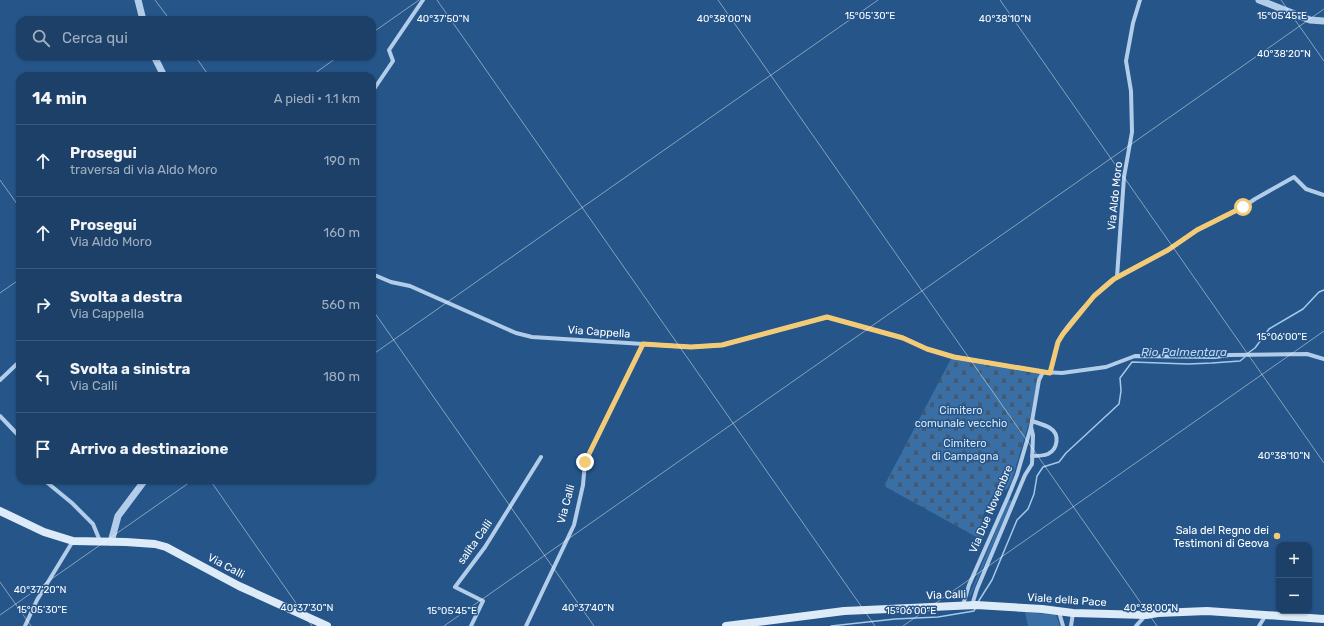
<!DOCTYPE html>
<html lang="it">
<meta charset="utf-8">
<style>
body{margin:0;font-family:Rubik,sans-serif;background:#294b70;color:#f1f3f6}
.controls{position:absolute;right:12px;bottom:12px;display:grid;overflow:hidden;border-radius:8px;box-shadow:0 1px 3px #0004}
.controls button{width:36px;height:36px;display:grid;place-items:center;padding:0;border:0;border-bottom:1px solid #3a597b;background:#1c4067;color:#f1f3f6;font:20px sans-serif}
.stop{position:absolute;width:12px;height:12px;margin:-9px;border:3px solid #f3ca76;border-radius:50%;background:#fff}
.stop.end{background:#f3ca76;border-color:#fff;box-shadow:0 1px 4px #0008}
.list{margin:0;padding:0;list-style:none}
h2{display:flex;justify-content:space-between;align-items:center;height:52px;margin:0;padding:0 16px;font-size:17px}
h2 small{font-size:13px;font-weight:400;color:#a0afc0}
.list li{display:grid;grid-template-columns:26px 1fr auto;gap:12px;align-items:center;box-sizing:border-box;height:72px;padding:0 16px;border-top:1px solid #3a597b}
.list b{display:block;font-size:15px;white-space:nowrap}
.list p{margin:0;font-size:13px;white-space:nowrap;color:#a0afc0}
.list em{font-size:13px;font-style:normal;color:#a0afc0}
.icon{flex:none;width:22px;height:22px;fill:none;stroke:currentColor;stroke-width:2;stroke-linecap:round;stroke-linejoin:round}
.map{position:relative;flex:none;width:1324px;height:626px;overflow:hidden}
.search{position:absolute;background:#1c4067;box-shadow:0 1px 3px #0004;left:16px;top:16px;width:360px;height:44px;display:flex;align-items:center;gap:10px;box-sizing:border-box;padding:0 14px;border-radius:12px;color:#a0afc0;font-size:15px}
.panel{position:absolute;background:#1c4067;box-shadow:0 1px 3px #0004;left:16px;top:72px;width:360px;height:412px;border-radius:12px}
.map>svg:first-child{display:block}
.green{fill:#3a6fa6}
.cemetery{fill:url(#cemetery-stones)}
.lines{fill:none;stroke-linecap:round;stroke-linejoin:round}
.stream{stroke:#a6c9ea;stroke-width:1.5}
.minor{stroke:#b2cde9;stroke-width:4}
.tertiary{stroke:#b2cde9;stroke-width:7}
.secondary{stroke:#ddeaf8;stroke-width:8}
.route{stroke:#f3ca76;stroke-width:5}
.ticks{fill:none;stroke:#fff;stroke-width:1;stroke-opacity:0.45}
.poi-dot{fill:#f3ca76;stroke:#255589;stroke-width:1.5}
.labels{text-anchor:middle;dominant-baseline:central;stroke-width:3;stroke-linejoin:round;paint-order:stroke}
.street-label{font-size:11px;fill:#fff;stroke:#255589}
.park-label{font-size:11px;fill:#d6e7f7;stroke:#255589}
.poi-label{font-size:11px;fill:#fff;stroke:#255589;text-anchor:end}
.water-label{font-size:12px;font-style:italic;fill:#bed7f1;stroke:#255589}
.ticks-label{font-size:10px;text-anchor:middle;fill:#fff;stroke:#255589;stroke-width:3;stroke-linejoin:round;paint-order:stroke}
</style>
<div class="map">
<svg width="1324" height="626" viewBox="0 0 1324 626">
<defs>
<pattern id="cemetery-stones" width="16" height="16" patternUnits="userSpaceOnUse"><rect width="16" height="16" fill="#3a6fa6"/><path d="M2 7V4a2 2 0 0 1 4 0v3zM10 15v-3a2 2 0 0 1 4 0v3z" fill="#455a70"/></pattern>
</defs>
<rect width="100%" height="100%" fill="#255589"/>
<g class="green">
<path d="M1010,500L1012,501L970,597L969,596L1008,501Z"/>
<path d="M1025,612L1056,615L1060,626H1028Z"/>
</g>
<path class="cemetery" d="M952,357L1039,373L1029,423L1011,483L1007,489L992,497L982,517V540L884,486Z"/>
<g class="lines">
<g class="stream">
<path d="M1248,353L1255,348L1269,329L1303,309L1319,292L1324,290"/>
<path d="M978,602L992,580L1017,520L1028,509L1034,494L1037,476L1043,467L1059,462L1066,453L1119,404L1121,391L1120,378L1132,362L1188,364L1212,363L1240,361L1246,356"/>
<path d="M831,626L895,619L938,617L974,611L975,609"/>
</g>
<g class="minor">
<path d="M372,92L393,61L389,50L423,0"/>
<path d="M372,274L391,282L410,286L516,333L532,337L691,347L722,345L827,317L903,338L927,349L954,357L1043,372L1062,373L1106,367L1135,356L1215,357L1229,355L1307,354L1324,359"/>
<path d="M1117,277L1168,250L1197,230L1243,207L1255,199L1294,177L1306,189L1324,195"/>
<path d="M1050,373C1053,363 1055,352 1058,342C1063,329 1104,283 1117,277L1124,177L1132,132L1131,91L1126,61L1133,23L1140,0"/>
<path d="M0,380L19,362L20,349"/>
<path d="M0,416L20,437"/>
<path d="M1032,456C1037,456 1043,456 1048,454C1058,449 1060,434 1050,428C1045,425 1038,423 1032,421"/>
<path d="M44,480L72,503L93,524L100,541"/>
<path d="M963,605L969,585L1008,497L1017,475L1031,427L1039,380L1043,372"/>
<path d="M972,605L977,589L1025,475L1032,464L1033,435L1031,427"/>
<path d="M1059,612L1063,626"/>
<path d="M25,626L37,600L73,541"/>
<path d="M471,626L483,601L455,587L485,547L541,457"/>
<path d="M526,626L574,525L583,485L585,462L643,344"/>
<path d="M1071,626L1073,613"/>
<path d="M1136,626L1145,616"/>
<path d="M1259,626L1266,615"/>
</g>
<g class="tertiary">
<path d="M138,0L143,20"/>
<path d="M1259,0L1310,20L1324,21"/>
<path d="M154,56L164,76"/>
<path d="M111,542L118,516L145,480"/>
</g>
<g class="secondary">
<path d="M0,511L44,532L73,541L126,542L155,544L166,547L239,586L327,626"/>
<path d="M726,626L844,611L976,605L1042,609L1073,613L1146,615L1158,613L1207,611L1324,619"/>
</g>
</g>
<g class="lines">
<path class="route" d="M585,462L643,344L691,347L722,345L827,317L903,338L927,349L954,357L1050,373L1058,342L1063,334L1094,296L1114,279L1168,250L1197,230L1243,207"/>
</g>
<path class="ticks" d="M155,0L170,20M437,0L875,626M718,0L1157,626M1000,0L1324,463M1281,0L1324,61M372,33L419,0M195,56L209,76M311,76L339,56M0,180L20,208M0,293L20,279M372,309L594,626M372,355L878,0M210,480L312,626M0,582L31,626M0,615L193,480M444,626L1324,9M903,626L1324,331"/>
<circle class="poi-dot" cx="1277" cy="536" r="4"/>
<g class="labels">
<g class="street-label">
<text transform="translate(1115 196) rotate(-84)">Via Aldo Moro</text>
<text transform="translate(599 332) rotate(4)">Via Cappella</text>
<text transform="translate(566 504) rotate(-75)">Via Calli</text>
<text transform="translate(991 509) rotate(-67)">Via Due Novembre</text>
<text transform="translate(475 542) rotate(-55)">salita Calli</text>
<text transform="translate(226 566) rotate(28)">Via Calli</text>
<text transform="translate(946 595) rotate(-2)">Via Calli</text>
<text transform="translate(1067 600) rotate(4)">Viale della Pace</text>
</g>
<g class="park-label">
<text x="961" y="410">Cimitero<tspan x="961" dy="13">comunale vecchio</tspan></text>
<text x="965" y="443">Cimitero<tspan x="965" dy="13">di Campagna</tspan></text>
</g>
<g class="poi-label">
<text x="1269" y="530">Sala del Regno dei<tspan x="1269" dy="13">Testimoni di Geova</tspan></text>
</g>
<g class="water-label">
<text x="1184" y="352">Rio Palmentara</text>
</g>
</g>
<g class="ticks-label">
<text x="1282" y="19">15°05'45"E</text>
<text x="870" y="19">15°05'30"E</text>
<text x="443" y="22">40°37'50"N</text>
<text x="724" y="22">40°38'00"N</text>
<text x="1005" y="22">40°38'10"N</text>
<text x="1284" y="57">40°38'20"N</text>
<text x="1282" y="340">15°06'00"E</text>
<text x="1284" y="459">40°38'10"N</text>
<text x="40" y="593">40°37'20"N</text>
<text x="307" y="611">40°37'30"N</text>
<text x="588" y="611">40°37'40"N</text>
<text x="1151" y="611">40°38'00"N</text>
<text x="42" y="613">15°05'30"E</text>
<text x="452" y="614">15°05'45"E</text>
<text x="911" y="614">15°06'00"E</text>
</g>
</svg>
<div class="controls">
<button>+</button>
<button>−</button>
</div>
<div class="stop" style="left:1243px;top:207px"></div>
<div class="stop end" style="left:585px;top:462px"></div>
<div class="search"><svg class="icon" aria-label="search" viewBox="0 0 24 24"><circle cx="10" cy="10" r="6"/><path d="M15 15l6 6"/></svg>Cerca qui</div>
<section class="panel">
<h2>14 min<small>A piedi · 1.1 km</small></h2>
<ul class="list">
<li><svg class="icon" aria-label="ahead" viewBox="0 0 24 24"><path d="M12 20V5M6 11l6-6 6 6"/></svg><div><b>Prosegui</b><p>traversa di via Aldo Moro</p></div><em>190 m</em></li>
<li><svg class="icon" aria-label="ahead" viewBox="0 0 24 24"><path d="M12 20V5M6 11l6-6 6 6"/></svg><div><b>Prosegui</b><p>Via Aldo Moro</p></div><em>160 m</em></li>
<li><svg class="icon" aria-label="right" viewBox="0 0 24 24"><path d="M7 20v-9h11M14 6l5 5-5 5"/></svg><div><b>Svolta a destra</b><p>Via Cappella</p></div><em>560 m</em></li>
<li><svg class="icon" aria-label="left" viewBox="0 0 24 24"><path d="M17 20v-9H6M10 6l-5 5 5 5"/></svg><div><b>Svolta a sinistra</b><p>Via Calli</p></div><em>180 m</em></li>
<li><svg class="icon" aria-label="arrive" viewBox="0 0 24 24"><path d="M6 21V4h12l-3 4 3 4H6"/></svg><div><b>Arrivo a destinazione</b></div></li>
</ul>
</section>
</div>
